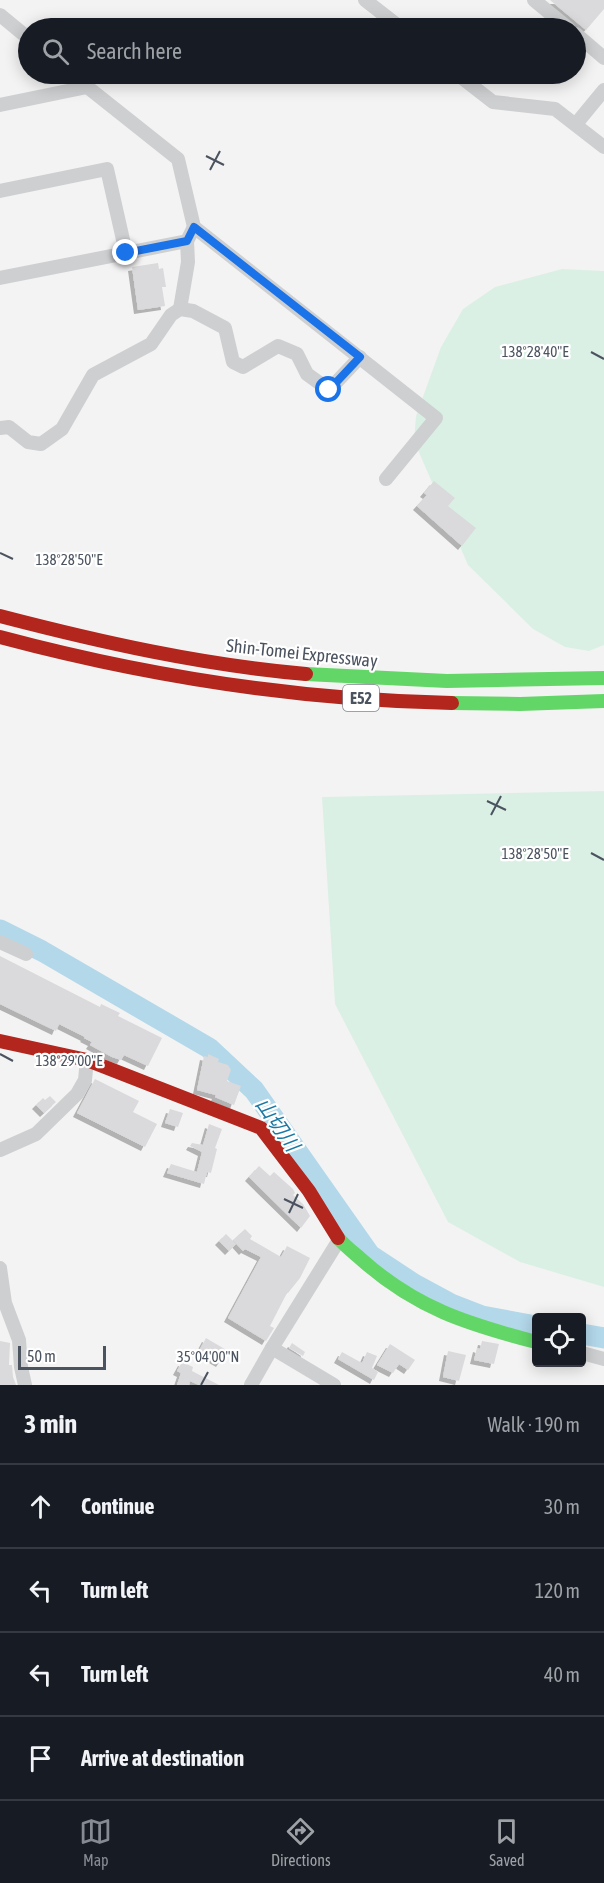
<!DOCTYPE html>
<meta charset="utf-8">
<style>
body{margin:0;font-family:"Asap Condensed","Noto Sans JP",sans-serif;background:#242831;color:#f1f3f6}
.controls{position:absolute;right:18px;bottom:18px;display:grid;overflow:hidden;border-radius:6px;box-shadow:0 3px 15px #0003}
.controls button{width:54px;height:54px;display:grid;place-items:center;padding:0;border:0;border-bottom:2px solid #363941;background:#171b24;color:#f1f3f6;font:30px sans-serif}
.scale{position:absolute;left:18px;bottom:15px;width:88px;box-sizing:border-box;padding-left:6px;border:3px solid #4b535f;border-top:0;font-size:16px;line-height:21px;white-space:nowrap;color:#4b535f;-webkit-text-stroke:4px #fff;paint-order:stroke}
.stop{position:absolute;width:18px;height:18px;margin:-14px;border:4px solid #1a73e8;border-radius:50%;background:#fff}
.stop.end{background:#1a73e8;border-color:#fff;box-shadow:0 2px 6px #0008}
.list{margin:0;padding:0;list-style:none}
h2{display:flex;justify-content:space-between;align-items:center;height:78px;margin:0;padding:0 24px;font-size:26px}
h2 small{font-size:20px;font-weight:400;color:#9ea1a6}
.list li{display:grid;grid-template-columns:39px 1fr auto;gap:18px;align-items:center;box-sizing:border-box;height:84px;padding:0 24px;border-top:2px solid #363941}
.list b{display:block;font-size:22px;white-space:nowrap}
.list em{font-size:20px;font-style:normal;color:#9ea1a6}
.icon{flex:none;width:33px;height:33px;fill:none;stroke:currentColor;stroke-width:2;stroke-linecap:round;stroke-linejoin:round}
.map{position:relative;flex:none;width:604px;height:1385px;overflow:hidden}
.search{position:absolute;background:#171b24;box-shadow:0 3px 15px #0003;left:18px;right:18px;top:18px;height:66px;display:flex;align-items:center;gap:15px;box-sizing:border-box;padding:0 21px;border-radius:33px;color:#9ea1a6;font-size:22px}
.sheet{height:414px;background:#171b24}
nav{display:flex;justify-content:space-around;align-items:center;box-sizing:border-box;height:84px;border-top:2px solid #363941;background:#171b24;font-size:16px;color:#9ea1a6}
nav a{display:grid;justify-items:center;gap:3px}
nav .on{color:#868b93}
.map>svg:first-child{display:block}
.green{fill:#dbf0e5}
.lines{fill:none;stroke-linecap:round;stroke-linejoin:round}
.river{stroke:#b3d8ea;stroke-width:21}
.building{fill:#dadadc;filter:url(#shadow)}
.street{stroke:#cecfd1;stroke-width:14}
.fast{stroke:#63d668;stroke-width:14}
.jam{stroke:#b3261e;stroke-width:14}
.route{stroke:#1a73e8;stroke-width:8}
.ticks{fill:none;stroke:#4b535f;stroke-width:2}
.labels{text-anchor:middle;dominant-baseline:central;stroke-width:4.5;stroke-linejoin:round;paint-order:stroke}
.shield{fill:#fff;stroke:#81878f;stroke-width:1.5}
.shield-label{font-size:16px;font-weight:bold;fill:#4b535f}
.street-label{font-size:18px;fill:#4b535f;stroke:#fff}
.water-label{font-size:20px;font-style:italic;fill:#1979a4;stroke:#fff}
.ticks-label{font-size:15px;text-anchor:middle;fill:#4b535f;stroke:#fff;stroke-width:4.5;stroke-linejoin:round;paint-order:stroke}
</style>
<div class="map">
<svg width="604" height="1385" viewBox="0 0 604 1385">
<defs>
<filter id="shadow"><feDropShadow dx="-4" dy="4" stdDeviation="0" flood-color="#0004"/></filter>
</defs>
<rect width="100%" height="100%" fill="#f4f3f3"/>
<g class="green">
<path d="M562,269L604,271V645L589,651L565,647L533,629L468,565L414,441L416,416L441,347L463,309L495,287Z"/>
<path d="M604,791V1287L520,1262L448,1222L335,1004L322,797Z"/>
</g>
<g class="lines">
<g class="river">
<path d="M0,930L42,951L209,1048L254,1090L370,1255L414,1284L451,1304L482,1316L536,1326"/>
<path d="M582,1334L604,1338"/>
</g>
</g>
<g class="building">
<path d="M550,0H604V9L586,30Z"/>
<path d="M158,263L159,269L163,268L166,287H162L165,306L138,310L132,267Z"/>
<path d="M434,481L455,498L448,506L476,528L462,546L417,506L427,495L424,493Z"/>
<path d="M0,956L100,1007L101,1004L120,1013L118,1016L162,1038L148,1066L124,1055L121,1060L112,1057L90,1045L92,1042L84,1038L85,1037L59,1024L56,1031L0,1004Z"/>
<path d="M208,1054L219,1059L218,1062L228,1065L231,1070L227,1081L241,1086L234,1105L215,1097L216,1095L197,1090L204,1056L208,1057Z"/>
<path d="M95,1079L139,1101L133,1112L157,1124L145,1147L77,1113Z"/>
<path d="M50,1096L56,1102L44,1113L36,1105L43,1098L45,1100Z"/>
<path d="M170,1109L183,1113L178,1127L165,1123Z"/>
<path d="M209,1124L222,1129L215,1148L217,1149L211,1173L207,1172L204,1184L167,1173L171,1164L197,1172L202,1152L190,1146L192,1143L203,1145Z"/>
<path d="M259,1166L270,1176L274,1172L293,1189L295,1193L293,1195L303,1204L310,1216L301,1228L249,1177Z"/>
<path d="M245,1229L252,1236L250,1239L281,1257L287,1246L310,1258L300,1278L288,1293H287L270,1326L274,1328L266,1341L228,1318L261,1257L245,1249L243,1251L233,1240Z"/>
<path d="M226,1234L236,1244L229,1251L219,1241Z"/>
<path d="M206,1338L228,1351L220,1363L199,1351Z"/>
<path d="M0,1341L10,1343L9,1365H12L13,1377L16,1385H0Z"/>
<path d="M482,1341L499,1344L494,1364L474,1360L477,1348L480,1349Z"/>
<path d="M292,1343L305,1352L303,1356L289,1348Z"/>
<path d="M390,1344L415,1360L408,1370L399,1364L393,1373L377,1365Z"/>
<path d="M448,1351L466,1355L459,1381L443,1377Z"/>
<path d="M342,1352L362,1363L367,1352L377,1356L372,1368L378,1372L374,1380L338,1359Z"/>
<path d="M182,1362L193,1367L192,1371L219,1385H199L190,1381L189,1385H177L181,1373L177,1371Z"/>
</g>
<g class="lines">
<g class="street">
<path d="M365,0L401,28"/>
<path d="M534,0L568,28"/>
<path d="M0,15L28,38"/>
<path d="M576,34L604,58"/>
<path d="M71,74L178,159L194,227L436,418L386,479"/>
<path d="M457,74L493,102L555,109L604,147"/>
<path d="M0,105L87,87"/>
<path d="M576,124L604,90"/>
<path d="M0,191L107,169L126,253"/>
<path d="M0,278L187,241L194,227"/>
<path d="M180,309L188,262L187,241"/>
<path d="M0,428L9,427L28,442L41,444L62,429L93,375L151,344L171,315L180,309L193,311L225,328L233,362L243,367L278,346L297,354L307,374L329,390L360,357"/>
<path d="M0,942L26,954"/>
<path d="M0,1150L36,1134L77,1094L85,1080L87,1060"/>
<path d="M0,1268L5,1303L19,1340L21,1367L25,1385"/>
<path d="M272,1348L334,1385"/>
<path d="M582,1353L604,1359"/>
<path d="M251,1385L272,1348L339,1240"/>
</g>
<g class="fast">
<path d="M306,674L447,681L604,678"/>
<path d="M452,703L520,704L604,701"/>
<path d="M338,1238C345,1246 354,1253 362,1260C416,1308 467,1324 536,1342"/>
</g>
<g class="jam">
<path d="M0,616C100,642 202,665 306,674"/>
<path d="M0,637C146,676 300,700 452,703"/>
<path d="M0,1041L87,1060L261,1128L309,1191L338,1238"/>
</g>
</g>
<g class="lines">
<path class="route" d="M126,253L187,241L194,227L360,357L329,390"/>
</g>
<path class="ticks" d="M206,156L224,165M210,170L220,151M591,352L604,359M0,553L13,559M487,801L506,810M491,815L501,796M591,853L604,860M0,1054L13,1061M284,1199L303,1208M289,1213L298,1194M201,1385L208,1372"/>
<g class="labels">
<rect class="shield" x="343" y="685" width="36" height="26" rx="4.5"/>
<g class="shield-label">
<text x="361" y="698">E52</text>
</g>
<g class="street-label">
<text transform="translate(302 653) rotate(6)">Shin-Tomei Expressway</text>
</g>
<g class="water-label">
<text transform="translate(278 1124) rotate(55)">山切川</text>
</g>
</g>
<g class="ticks-label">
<text x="535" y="357">138°28'40"E</text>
<text x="69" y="565">138°28'50"E</text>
<text x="535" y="859">138°28'50"E</text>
<text x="69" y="1066">138°29'00"E</text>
<text x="208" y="1362">35°04'00"N</text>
</g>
</svg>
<div class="controls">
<button><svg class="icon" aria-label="locate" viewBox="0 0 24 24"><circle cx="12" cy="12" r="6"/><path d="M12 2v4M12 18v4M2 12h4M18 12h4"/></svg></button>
</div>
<div class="scale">50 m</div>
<div class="stop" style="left:329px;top:390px"></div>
<div class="stop end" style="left:126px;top:253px"></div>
<div class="search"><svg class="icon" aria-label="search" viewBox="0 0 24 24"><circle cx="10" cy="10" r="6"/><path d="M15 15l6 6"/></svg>Search here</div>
</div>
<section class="sheet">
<h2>3 min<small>Walk · 190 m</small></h2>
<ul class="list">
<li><svg class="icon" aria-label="ahead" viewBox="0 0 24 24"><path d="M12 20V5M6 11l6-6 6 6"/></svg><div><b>Continue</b></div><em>30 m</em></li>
<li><svg class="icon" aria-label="left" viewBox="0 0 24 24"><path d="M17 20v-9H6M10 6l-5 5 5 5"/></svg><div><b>Turn left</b></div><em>120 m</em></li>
<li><svg class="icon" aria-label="left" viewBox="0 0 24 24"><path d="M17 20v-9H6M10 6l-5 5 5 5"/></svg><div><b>Turn left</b></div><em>40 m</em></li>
<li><svg class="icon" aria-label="arrive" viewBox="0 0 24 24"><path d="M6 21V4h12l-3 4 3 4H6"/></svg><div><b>Arrive at destination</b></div></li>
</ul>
</section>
<nav>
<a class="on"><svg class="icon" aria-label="map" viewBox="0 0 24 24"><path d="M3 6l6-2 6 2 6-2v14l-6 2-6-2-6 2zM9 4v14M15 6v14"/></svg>Map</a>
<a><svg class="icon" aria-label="directions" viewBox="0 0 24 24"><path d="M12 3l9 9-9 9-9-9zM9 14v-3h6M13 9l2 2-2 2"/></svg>Directions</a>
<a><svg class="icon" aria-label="saved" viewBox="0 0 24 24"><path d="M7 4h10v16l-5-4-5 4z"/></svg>Saved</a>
</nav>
